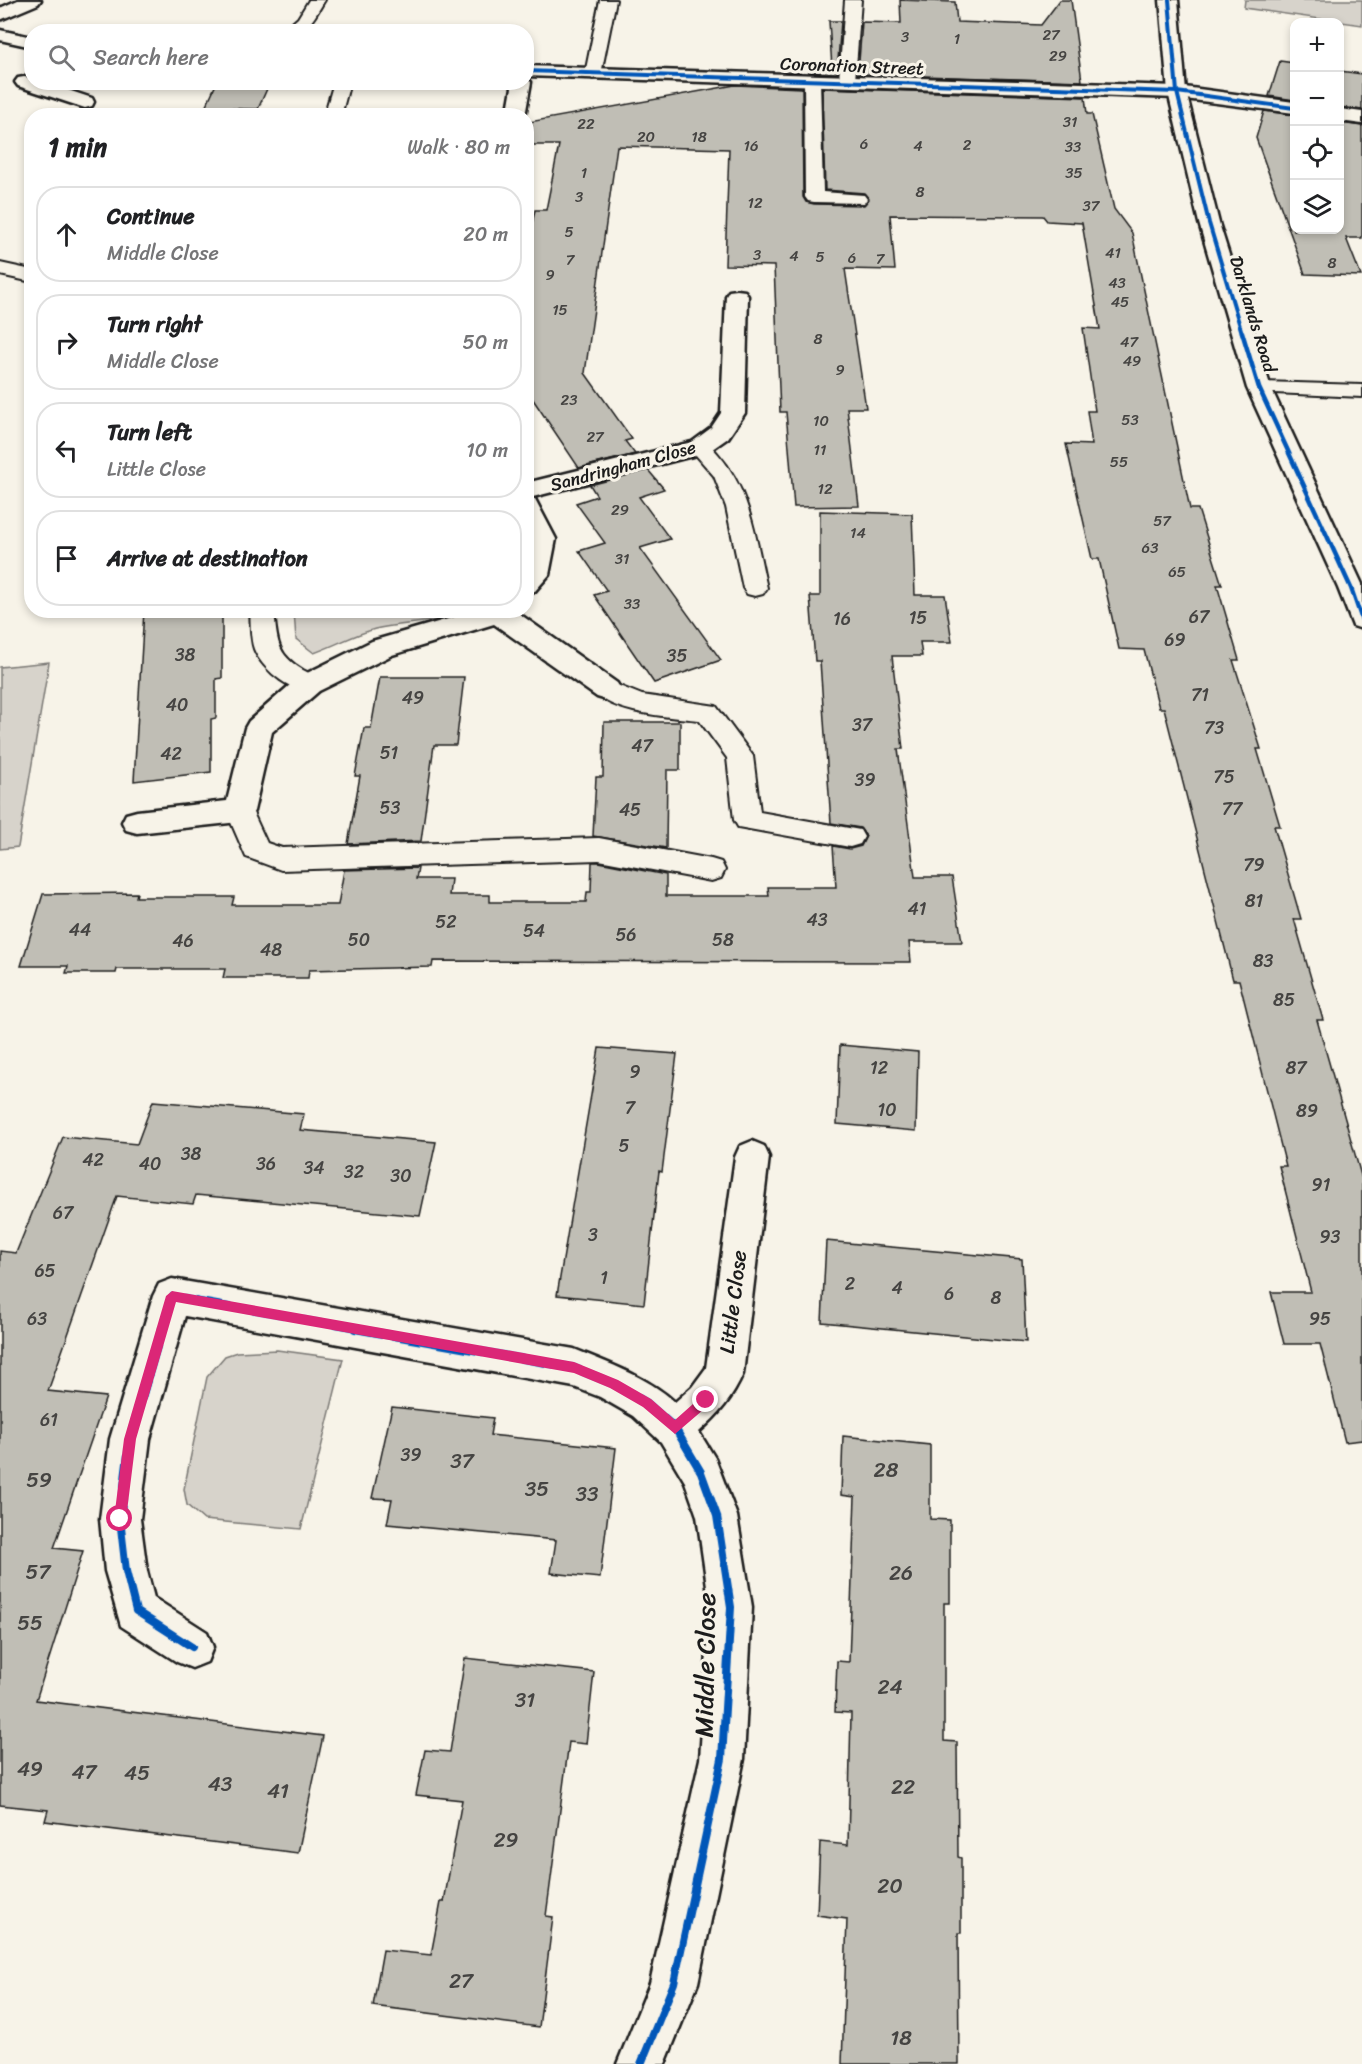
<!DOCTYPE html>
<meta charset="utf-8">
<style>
body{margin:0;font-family:Sriracha,sans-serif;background:#f2f2f2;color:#202124}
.controls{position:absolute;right:18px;top:18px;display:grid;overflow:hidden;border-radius:12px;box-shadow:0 3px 9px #0003}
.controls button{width:54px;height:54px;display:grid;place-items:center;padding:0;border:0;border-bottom:2px solid #e0e0e0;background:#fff;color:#202124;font:30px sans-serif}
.stop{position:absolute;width:18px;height:18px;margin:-14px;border:4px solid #db2777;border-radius:50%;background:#fff}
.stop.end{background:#db2777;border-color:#fff;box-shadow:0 2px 6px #0008}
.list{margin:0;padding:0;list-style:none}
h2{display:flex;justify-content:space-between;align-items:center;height:78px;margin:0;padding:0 24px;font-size:26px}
h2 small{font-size:20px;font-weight:400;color:#757577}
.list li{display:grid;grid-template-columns:39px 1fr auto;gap:18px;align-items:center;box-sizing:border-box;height:96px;margin:0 12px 12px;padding:0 12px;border:2px solid #e0e0e0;border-radius:24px}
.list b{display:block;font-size:22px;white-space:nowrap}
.list p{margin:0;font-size:20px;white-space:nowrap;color:#757577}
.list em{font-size:20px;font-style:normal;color:#757577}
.icon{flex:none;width:33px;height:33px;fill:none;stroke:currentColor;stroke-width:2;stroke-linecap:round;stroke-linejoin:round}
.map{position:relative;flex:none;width:1362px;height:2064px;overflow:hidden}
.search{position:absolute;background:#fff;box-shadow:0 3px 9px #0003;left:24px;top:24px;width:510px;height:66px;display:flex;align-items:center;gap:15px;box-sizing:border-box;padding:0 21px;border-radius:24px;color:#757577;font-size:22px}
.panel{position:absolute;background:#fff;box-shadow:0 3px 9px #0003;left:24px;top:108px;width:510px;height:510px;border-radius:24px}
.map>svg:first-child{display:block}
.green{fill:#d7d3cb;stroke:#7a7874;stroke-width:1.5}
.building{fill:#c0beb5;stroke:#1c1c1c;stroke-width:1.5}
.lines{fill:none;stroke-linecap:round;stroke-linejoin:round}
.service-casing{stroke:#1c1c1c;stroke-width:4}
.minor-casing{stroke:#1c1c1c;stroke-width:5}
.tertiary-casing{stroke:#1c1c1c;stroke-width:5}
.service{fill:#f7f3e8;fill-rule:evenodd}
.minor{fill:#f7f3e8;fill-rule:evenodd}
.tertiary{fill:#f7f3e8;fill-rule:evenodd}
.cycleway-far3-casing{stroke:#f7f3e8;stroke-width:6}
.cycleway-far2-casing{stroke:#f7f3e8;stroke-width:8}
.cycleway-far1-casing{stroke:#f7f3e8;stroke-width:10}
.cycleway-casing{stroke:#f7f3e8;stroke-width:11}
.cycleway-far3{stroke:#0057b8;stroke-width:4}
.cycleway-far2{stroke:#0057b8;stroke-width:4.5}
.cycleway-far1{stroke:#0057b8;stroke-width:6}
.cycleway{stroke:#0057b8;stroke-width:8}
.route{fill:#db2777}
.labels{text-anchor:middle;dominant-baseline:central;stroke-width:6;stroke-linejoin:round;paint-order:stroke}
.far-number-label{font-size:15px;fill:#454442}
.far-street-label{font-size:18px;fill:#1c1c1c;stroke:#f7f3e8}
.number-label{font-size:18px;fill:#454442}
.street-label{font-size:21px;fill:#1c1c1c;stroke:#f7f3e8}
.near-number-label{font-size:21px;fill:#454442}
.near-street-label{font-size:26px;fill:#1c1c1c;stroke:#f7f3e8}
</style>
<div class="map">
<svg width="1362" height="2064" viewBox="0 0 1362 2064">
<rect width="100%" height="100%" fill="#f7f3e8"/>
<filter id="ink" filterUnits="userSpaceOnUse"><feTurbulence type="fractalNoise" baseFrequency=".0167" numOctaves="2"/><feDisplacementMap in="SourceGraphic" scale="12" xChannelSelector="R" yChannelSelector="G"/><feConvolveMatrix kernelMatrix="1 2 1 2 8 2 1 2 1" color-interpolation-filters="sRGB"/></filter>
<g filter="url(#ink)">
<g class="green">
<path d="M1245,0H1362V25L1244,8Z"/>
<path d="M294,611V610L460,611C434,625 403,622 375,629C353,635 334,646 314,653L296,639Z"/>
<path d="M49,662L18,847L0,849V667Z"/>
<path d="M277,1350L343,1359L301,1529L204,1520L187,1505L184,1489L207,1377L225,1356L237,1352Z"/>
</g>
<g class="building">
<path d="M900,0L955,2L957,22L1041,25L1060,0H1071L1082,81L858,74L862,22L901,23Z"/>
<path d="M829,21H841L837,73L808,72L832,68Z"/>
<path d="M1280,61L1294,63V100L1269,96Z"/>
<path d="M1340,71L1362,74V110L1340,107Z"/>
<path d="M217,82H270L258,109L205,108Z"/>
<path d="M735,85L802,88L803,197L806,202L814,204L864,205L869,199L864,193L825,190L822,88L1085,97L1087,114H1092L1114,209L1132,233L1190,509H1198L1222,585H1217L1239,660H1233L1261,749H1257L1280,826H1274L1301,919H1294L1323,1020H1317L1362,1179V1440L1345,1442L1320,1344H1284L1271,1292H1311L1279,1166H1286L1239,980H1233L1164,708H1159L1144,650L1119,649L1099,559H1092L1066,444L1092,445L1087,411H1095L1083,328L1100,329L1082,223L1047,221L1043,216L890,215L895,270L845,269L866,408H847L859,506L794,507L786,412H780L774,266L725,265L729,149L617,146L585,373L632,439L625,441L635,454L579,468L526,389V251L535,210H546L559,145H531L529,122Z"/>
<path d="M1264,111L1294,115V230H1340V123L1362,126V238H1346L1361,276L1305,274L1256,138Z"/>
<path d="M648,470L664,489L639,497L670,539L640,548L721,660L654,683L594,595L607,591L579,551L605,543L576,503L597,496L590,485Z"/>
<path d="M820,511L912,514L915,595H945L952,642H920L922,656H892L903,749H898L915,877H952L962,942H909L911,962L433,961L432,967L309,970L308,978H223L225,969H117L116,973H66L68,966H21L43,894L137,893L136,897H234L232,905H338L344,870L418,868L416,879H451L449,895H490V902H586L587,892H591L592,862H599L666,875V896H769L768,887H836L833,846L850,849L861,846L866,836L860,828L831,823L820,661H815L810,596H820Z"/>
<path d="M144,610H222V678L216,679V718L211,719V772L134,781Z"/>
<path d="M380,677H464L456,745H434L421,841L348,844L360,776H355L364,728H371Z"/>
<path d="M604,722H680V770H667L666,848L593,836L596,777H603Z"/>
<path d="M840,1045L918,1052L916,1131L837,1124Z"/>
<path d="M599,1048L677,1054L662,1172L659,1171L644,1304L557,1295Z"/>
<path d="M153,1101L304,1114L300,1130L436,1142L420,1216L196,1195L193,1204L117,1196L48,1391L106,1397L54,1548L83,1551L36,1700L323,1736L298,1853L45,1821L48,1810L0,1805V1251L16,1253L63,1137L137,1144Z"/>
<path d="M826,1241L1022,1259L1026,1342L822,1322Z"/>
<path d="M392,1407L493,1418L490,1435L616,1448L600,1578L551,1573L556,1540L387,1524L392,1499L372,1498Z"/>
<path d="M843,1436L930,1445V1519L950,1520V1603H944V1741L957,1742L958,1857L961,1858V1933H958L959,2064H842L847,1919L817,1915L820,1842L848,1845L851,1713L835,1712L837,1661L849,1662L855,1497L841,1495Z"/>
<path d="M465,1658L594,1672L586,1744L569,1742L546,1916L553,1917L539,2027L373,2006L383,1950L431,1955L441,1902H444L462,1800L416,1795L425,1750L450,1752Z"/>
</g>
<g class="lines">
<g class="service-casing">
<g id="service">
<path d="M309,0H325C311,22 310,32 282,32L298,18Z"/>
<path d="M600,0H616L601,74L593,79L585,74Z"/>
<path d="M845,0H861L855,81L847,86L839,81Z"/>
<path d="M812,75L820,80L823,192L864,195L867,199L864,203L814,202L808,201L805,197L804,80Z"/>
<path d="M334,82H350L341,116H324Z"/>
<path d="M0,263L32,270V282L0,275Z"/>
<path d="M1259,382L1362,385V397L1252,392L1249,388L1252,384Z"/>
<path d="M700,440C709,443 712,447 718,454C751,491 756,541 767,588L763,594L755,596L747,594L743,588L726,507L714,476L689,447L692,442Z"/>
<path d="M250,610H274C277,640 276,654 303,670C311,674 317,677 322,684L318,690C295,697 262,670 254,649C250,638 251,622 250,610Z"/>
<path d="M607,681L642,695L716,706L753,756L760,812L860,830L864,837L860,844L850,847L738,827L734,820L727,758L699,720C673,717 609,714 594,690L598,684Z"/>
<path d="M239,801L249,804L267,843L282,848L599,838L711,859L721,862L725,870L721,878L711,881L599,860L281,870L246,857L226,811L229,804Z"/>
</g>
</g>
<g class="minor-casing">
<g id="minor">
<path d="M18,0H41L38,4L0,20V8Z"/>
<path d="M0,30L32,37V47L0,40Z"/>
<path d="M526,66L1177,86L1294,102V113L1177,98L526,76Z"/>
<path d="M24,77L32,78V82H44L92,98L94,102L92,106L85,108L18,86L15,82L18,78Z"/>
<path d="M526,78L531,82L525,116H507L513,82H526Z"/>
<path d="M1340,109L1362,112V124L1340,121Z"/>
<path d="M737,290L745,291L748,296L745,413L728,438L708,452L529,498L535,499L556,539L549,575L535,591L526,594V558L530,539L526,531V483L692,442L711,428L721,413L726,296L729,291Z"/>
<path d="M479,610H514L617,683L621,690L617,697L607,700L597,697L494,624L392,655L319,691L272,732L254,811L249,819L239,822L137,833L126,830L122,822L126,814L137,811L227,801L245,728L249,721L299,677L372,641Z"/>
<path d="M752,1141L764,1146L769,1157L743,1374C733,1398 718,1415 699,1432L715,1458L737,1516L752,1607L744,1759L698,1983L665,2064H617L650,1983L700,1759L710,1607L697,1516L685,1482L661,1442L633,1416L600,1397L574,1387L185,1316L150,1439L140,1519L147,1571L154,1598L207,1632L213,1647L207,1662L192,1668L177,1662L121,1626L105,1571L100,1519L110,1439L153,1296L159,1284L172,1279L574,1349C610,1364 646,1376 675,1402L692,1387L706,1368L735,1157L740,1146Z"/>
</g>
</g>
<g class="tertiary-casing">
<path id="tertiary" d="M1160,0H1178L1186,92L1219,223L1271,388L1362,584V629L1353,626L1338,588L1247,388L1199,223L1168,92Z"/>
</g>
<use href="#service" class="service"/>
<use href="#minor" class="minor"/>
<use href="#tertiary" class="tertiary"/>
<g class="cycleway-far3-casing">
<g id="cycleway-far3">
<path d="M1169,0L1177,92L1209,223L1242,333"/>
<path d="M526,71L1177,92L1294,108"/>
</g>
</g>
<g class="cycleway-far2-casing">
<path id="cycleway-far2" d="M1242,332L1259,388L1351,588L1362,620"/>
</g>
<g class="cycleway-far1-casing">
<path id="cycleway-far1" d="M162,1330L172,1296L364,1330"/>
</g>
<g class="cycleway-casing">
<g id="cycleway">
<path d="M162,1329L130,1439L120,1519L126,1571L136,1611L192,1647"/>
<path d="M355,1329L574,1368L614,1384L647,1403L675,1428L701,1472L717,1516L731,1607L722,1759L674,1983L641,2064"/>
</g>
</g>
<use href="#cycleway-far3" class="cycleway-far3"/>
<use href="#cycleway-far2" class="cycleway-far2"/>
<use href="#cycleway-far1" class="cycleway-far1"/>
<use href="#cycleway" class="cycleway"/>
</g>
</g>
<path class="route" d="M172,1291L574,1362L618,1380L651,1399L675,1420L702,1396L706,1395L712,1400L710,1404L675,1434L643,1407L610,1388L574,1373L176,1302L136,1439L126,1519L120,1525L114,1519L124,1439L166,1296Z"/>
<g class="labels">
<g class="far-number-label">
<text x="1051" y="35">27</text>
<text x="905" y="37">3</text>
<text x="957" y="39">1</text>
<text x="1058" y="56">29</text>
<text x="1070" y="122">31</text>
<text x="586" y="124">22</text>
<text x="646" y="137">20</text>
<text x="699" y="137">18</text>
<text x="864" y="144">6</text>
<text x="967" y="145">2</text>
<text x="751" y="146">16</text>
<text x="918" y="146">4</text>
<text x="1073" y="147">33</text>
<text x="584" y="173">1</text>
<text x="1074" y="173">35</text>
<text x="920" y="192">8</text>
<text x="579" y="197">3</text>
<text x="755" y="203">12</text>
<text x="1091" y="206">37</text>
<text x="569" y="232">5</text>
<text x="1113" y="253">41</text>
<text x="757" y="255">3</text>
<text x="794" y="256">4</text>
<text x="820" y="257">5</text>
<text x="852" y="258">6</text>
<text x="880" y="259">7</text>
<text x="570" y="260">7</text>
<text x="1332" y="263">8</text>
<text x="550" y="275">9</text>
<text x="1117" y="283">43</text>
<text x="1120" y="302">45</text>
<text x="560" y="310">15</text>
<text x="818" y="339">8</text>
<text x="1129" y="342">47</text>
<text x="1132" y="361">49</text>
<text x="840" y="370">9</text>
<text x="569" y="400">23</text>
<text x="1130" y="420">53</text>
<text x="821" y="421">10</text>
<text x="595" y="437">27</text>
<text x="820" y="450">11</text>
<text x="1119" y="462">55</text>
<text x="825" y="489">12</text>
<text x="620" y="510">29</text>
<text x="1162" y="521">57</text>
<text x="858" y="533">14</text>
<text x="1150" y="548">63</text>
<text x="622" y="559">31</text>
<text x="1177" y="572">65</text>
<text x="632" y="604">33</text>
</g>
<g class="far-street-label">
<text transform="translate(852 66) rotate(2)">Coronation Street</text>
<text transform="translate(1253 314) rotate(73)">Darklands Road</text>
<text transform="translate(623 466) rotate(-15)">Sandringham Close</text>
</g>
<g class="number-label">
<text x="1199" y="617">67</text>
<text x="918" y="618">15</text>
<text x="842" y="619">16</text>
<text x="1175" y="640">69</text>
<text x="185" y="655">38</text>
<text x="677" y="656">35</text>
<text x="1200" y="695">71</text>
<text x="413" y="698">49</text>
<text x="177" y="705">40</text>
<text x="862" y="725">37</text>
<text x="1214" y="728">73</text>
<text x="642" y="746">47</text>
<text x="389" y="753">51</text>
<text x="171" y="754">42</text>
<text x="1224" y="777">75</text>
<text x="865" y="780">39</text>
<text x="390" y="808">53</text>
<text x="1232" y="809">77</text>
<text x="630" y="810">45</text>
<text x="1254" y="865">79</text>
<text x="1254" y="901">81</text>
<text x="917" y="909">41</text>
<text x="817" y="920">43</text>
<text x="446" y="922">52</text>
<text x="80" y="930">44</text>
<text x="534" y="931">54</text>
<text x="626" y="935">56</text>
<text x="359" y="940">50</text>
<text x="723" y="940">58</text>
<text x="183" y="941">46</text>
<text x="271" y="950">48</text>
<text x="1263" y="961">83</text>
<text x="1284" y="1000">85</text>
<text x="879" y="1068">12</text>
<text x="1296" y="1068">87</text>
<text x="635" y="1072">9</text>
<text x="630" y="1108">7</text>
<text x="887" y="1110">10</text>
<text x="1307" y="1111">89</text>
<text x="624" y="1146">5</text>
<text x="191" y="1154">38</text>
<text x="93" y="1160">42</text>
<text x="150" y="1164">40</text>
<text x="266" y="1164">36</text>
<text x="314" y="1168">34</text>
<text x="354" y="1172">32</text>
<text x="401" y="1176">30</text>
<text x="1321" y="1185">91</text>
<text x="63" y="1213">67</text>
<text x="593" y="1235">3</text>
<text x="1330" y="1237">93</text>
<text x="45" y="1271">65</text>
<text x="604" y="1278">1</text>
<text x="850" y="1284">2</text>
<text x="897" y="1288">4</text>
<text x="949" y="1294">6</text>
<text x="996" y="1298">8</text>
<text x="37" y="1319">63</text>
<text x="1320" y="1319">95</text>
<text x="49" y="1420">61</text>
<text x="411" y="1455">39</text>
</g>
<g class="street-label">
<text transform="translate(733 1302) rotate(-83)">Little Close</text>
</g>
<g class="near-number-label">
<text x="462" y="1461">37</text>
<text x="886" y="1470">28</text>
<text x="39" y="1480">59</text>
<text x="537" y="1489">35</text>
<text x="587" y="1494">33</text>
<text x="38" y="1572">57</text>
<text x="901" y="1573">26</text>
<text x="30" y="1623">55</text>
<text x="890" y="1687">24</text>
<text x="525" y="1700">31</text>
<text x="30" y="1769">49</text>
<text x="84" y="1772">47</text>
<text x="137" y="1773">45</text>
<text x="220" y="1784">43</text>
<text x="903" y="1787">22</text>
<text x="278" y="1791">41</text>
<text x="506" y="1840">29</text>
<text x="890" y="1886">20</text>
<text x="461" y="1981">27</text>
<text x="901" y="2038">18</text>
</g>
<g class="near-street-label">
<text transform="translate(705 1665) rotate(-89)">Middle Close</text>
</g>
</g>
</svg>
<div class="controls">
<button>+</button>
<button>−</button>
<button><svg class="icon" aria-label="locate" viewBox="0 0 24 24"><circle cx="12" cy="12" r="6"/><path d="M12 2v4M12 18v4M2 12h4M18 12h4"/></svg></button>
<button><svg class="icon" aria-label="layers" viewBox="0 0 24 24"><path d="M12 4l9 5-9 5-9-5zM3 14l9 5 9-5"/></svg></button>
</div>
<div class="stop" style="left:120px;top:1519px"></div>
<div class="stop end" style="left:706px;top:1400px"></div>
<div class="search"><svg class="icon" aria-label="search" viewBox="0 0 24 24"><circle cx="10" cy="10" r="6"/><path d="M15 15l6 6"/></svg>Search here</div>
<section class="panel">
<h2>1 min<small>Walk · 80 m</small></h2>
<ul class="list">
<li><svg class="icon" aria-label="ahead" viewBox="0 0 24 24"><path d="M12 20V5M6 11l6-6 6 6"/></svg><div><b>Continue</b><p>Middle Close</p></div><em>20 m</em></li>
<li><svg class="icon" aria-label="right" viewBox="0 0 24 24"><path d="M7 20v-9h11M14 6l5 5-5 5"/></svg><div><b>Turn right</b><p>Middle Close</p></div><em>50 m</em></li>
<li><svg class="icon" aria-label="left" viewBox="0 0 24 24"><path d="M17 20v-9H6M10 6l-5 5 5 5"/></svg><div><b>Turn left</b><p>Little Close</p></div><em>10 m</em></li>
<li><svg class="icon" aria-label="arrive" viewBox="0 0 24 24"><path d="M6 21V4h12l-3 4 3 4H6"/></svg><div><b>Arrive at destination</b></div></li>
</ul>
</section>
</div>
